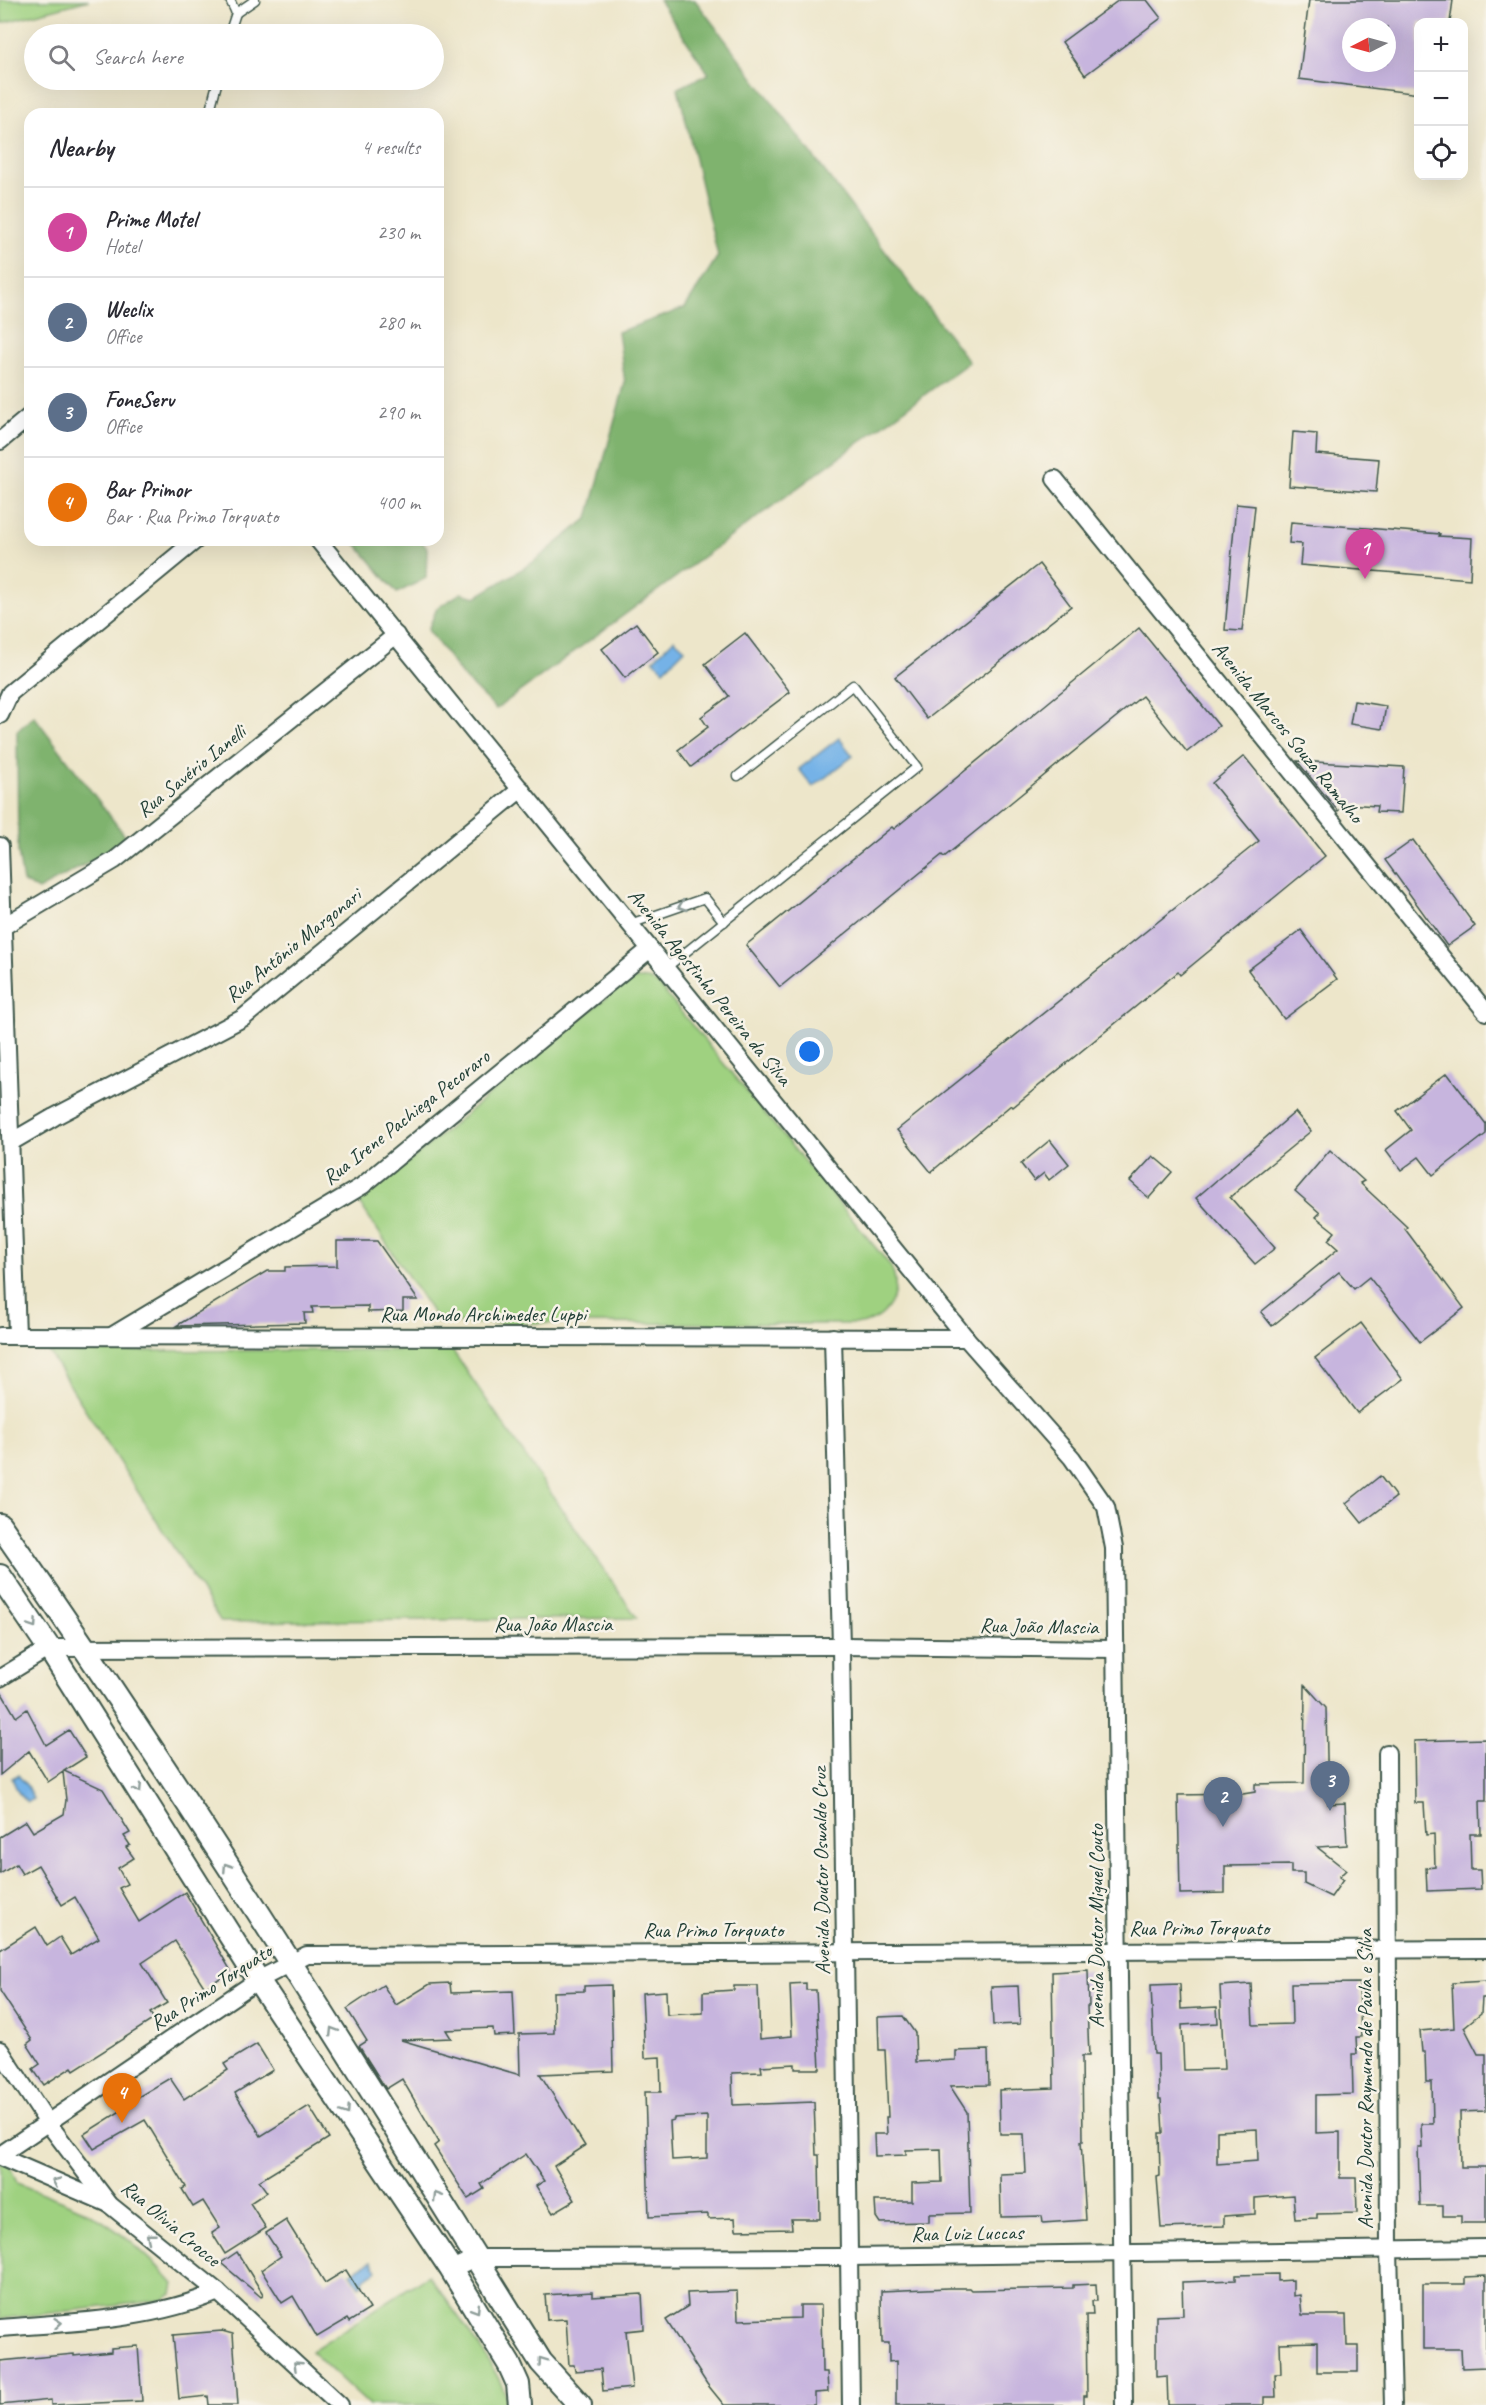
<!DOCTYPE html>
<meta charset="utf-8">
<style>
body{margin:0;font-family:Caveat,sans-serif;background:#f7f7f7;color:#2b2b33}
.controls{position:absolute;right:18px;top:18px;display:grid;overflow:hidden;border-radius:12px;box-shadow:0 6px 24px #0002}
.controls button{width:54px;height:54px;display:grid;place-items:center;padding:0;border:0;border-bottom:2px solid #e1e1e2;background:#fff;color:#2b2b33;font:30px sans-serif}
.compass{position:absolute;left:1342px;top:18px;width:54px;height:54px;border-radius:50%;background:#fff;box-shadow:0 6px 24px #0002;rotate:264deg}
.you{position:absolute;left:810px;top:1052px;width:21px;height:21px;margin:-15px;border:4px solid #fff;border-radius:50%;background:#1a73e8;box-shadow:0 0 0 9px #1a73e833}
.badge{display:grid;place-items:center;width:39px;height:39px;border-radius:50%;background:#2563eb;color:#fff;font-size:20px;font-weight:700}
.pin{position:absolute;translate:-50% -50px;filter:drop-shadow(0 2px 3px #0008)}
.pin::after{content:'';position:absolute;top:32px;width:21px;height:18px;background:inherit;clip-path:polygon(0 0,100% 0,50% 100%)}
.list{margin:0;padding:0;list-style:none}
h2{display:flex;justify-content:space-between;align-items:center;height:78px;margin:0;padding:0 24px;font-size:26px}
h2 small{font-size:20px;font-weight:400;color:#7c7c81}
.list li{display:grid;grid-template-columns:39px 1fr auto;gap:18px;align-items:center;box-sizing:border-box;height:90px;padding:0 24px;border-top:2px solid #e1e1e2}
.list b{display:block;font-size:22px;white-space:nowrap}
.list p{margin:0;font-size:20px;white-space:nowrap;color:#7c7c81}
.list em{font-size:20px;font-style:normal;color:#7c7c81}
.icon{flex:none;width:33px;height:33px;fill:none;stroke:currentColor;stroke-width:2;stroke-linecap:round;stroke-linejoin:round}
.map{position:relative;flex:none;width:1486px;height:2405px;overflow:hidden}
.search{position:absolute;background:#fff;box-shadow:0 6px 24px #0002;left:24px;top:24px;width:420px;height:66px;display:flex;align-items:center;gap:15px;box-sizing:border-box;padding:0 21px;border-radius:33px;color:#7c7c81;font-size:22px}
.panel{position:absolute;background:#fff;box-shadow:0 6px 24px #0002;left:24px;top:108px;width:420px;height:438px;border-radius:18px}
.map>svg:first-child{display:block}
.green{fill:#9fd180;stroke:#5f875a;stroke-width:1.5}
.forest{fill:#7fb36e;stroke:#4f7851;stroke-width:1.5}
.water{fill:#74b2e7;stroke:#4a788e;stroke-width:1.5}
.building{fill:#c7b5de;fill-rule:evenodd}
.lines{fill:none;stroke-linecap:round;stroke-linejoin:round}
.lane-casing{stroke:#3e564a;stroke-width:11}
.street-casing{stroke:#3e564a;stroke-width:20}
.secondary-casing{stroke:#3e564a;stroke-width:26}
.lane{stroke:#fff;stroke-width:8}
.street{stroke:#fff;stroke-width:16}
.secondary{stroke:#fff;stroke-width:22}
.oneway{stroke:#8f9e9a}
.labels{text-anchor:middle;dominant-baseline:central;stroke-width:5;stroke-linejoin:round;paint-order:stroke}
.street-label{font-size:21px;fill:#1f3d34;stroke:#f7f3e8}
</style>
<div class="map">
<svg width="1486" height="2405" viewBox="0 0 1486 2405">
<rect width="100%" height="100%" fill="#f7f3e8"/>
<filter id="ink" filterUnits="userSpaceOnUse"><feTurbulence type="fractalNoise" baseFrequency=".0167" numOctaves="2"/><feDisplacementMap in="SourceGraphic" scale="12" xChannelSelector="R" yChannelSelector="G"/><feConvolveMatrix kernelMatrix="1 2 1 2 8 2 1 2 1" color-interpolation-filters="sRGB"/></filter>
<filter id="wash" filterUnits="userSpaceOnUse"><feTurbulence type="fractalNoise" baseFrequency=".008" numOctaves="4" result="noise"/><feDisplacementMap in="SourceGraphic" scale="24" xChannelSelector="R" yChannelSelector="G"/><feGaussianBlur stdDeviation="1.35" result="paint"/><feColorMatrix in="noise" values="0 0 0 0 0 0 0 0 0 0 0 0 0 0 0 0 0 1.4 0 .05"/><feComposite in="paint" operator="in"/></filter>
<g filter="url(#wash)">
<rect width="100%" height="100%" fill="#ede6ca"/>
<g class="green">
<path d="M0,0H89L2,23Z"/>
<path d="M636,979H647L658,984L890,1265C903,1290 890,1319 861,1324L439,1323L357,1199L372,1192L625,982Z"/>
<path d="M452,1350L637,1618L221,1622L48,1351Z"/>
<path d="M0,2142L17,2183C38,2192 60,2199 81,2209C116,2226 148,2255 174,2284L172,2294L163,2300L0,2319Z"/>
<path d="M428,2275C447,2302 506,2376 508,2405H369L311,2351Z"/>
</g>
<g class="forest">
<path d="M659,0H695L969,362L496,709L465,679L428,630L437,608L461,593L476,597L532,563L588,518L625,383L618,332L685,308L718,256L678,88L709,74Z"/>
<path d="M353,540H420L427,548L426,578L397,593Z"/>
<path d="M34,716L129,841L38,890L23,882L18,852L17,731Z"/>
</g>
<g class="water">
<path d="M674,639L685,649L664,670L653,660Z"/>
<path d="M839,738L853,756L813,787L799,769Z"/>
<path d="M18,1775L27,1786L33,1799L27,1802L18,1792L12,1778Z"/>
<path d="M371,2261L377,2270L363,2280L364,2283L359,2286L351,2273Z"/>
</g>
<g id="blocks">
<g class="building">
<path d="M1119,0H1147L1161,18L1085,75L1062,42Z"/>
<path d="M1309,0H1453L1450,22H1419V94L1299,79ZM1351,27H1387V63H1351Z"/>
<path d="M1293,432L1317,434L1316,454L1379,459L1376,492L1289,486Z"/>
<path d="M1236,504L1255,506L1242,631L1225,630Z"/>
<path d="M1291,522L1440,534L1439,536L1472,538L1470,579L1300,565L1302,544L1289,543Z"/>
<path d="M1039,564L1071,606L927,719L895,677Z"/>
<path d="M636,623L658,652L625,678L602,649Z"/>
<path d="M1139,628L1219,726L1187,752L1142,696L944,857L942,855L780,987L746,945L892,827L894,829Z"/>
<path d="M745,633L790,692L691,767L678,750L708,727L701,717L729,696L705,664Z"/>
<path d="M1354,701L1386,706L1382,729L1350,724Z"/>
<path d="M1244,756L1325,856L1180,975L1178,972L1013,1107L1011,1105L931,1172L897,1130L1259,841L1212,783Z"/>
<path d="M1297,761L1404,767L1401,813L1376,812L1377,806L1346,804L1338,811Z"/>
<path d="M1413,840L1475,926L1447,946L1385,860Z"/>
<path d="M1301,930L1337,979L1284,1019L1248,970Z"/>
<path d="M1447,1073L1486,1124V1134L1433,1175L1419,1157L1401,1170L1386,1150L1411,1130L1397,1111Z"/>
<path d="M1295,1112L1311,1131L1230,1197L1275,1248L1255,1264L1196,1198Z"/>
<path d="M1050,1140L1069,1164L1049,1180L1044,1173L1034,1181L1021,1164Z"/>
<path d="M1330,1150L1364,1181L1360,1183L1407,1227L1405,1229L1464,1308L1420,1342L1369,1277L1354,1289L1339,1272L1272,1326L1261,1312L1338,1249L1328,1240L1335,1232L1316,1217L1320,1213L1295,1191Z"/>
<path d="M1153,1156L1172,1172L1149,1198L1130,1181Z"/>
<path d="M337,1241H377L418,1300H403V1311L368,1312V1306L312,1307L313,1313H304L305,1323L176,1326L267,1271H285V1267L337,1266Z"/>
<path d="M1361,1323L1403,1379L1357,1413L1315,1358Z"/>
<path d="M1380,1476L1396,1497L1362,1523L1346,1503Z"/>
<path d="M1305,1685L1326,1708L1328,1804L1345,1803L1347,1845L1317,1847L1346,1870L1339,1877L1343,1880L1331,1897L1304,1884V1873H1291V1865L1225,1866V1893L1180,1894L1178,1795L1243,1794L1255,1792V1784L1304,1783Z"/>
<path d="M0,1690L16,1717L27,1709L46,1745L69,1730L86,1757L64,1771L103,1789L130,1833L124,1836L130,1845L126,1847L134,1858L118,1868L127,1884L119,1888L139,1922L185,1892L231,1971L205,1988L175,1941L142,1963L167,2003L150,2013L154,2019L74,2070L72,2067L44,2085L33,2069L40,2064L27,2044L32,2040L0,1991V1950L36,1927L47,1946L60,1937L71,1955L99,1938L75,1897L62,1905L38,1865L22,1874L16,1864L0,1874V1837L26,1821L33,1832L64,1814L66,1800L63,1772L48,1782L29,1751L0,1775Z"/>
<path d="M1486,1739V1801H1480L1481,1834H1470L1471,1870H1480L1481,1889L1427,1891L1426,1868L1435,1867L1434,1834L1426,1835L1424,1803H1415L1414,1741Z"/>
<path d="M1088,1970L1089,2006H1087L1089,2056H1082L1083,2141H1081L1086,2220L1043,2223L1042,2216L1001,2217L1000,2174L1026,2173L1024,2134H1000L999,2090L1054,2088L1052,1972Z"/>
<path d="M1486,1981V1998H1482L1481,2013L1464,2027L1478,2054H1486V2111L1460,2112L1461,2167H1486V2223H1461V2216H1443V2206H1420L1418,2148H1422L1421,2124H1433L1432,2082H1426L1425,2052H1422L1420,2031L1454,2028L1452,1983Z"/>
<path d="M450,1983L451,1993L513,1991L515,2035L494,2036L493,2028L446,2030L451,2038L401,2040L520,2075L519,2034L554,2033L553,1992L584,1991V1986L611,1985L613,2071L540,2074L585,2146L554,2166L575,2200L553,2213L536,2186L544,2181L526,2154L481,2184L484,2189L468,2199L434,2146L439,2142L402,2079L386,2089L359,2046L367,2041L347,2009L383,1985L396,2005L430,1984Z"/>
<path d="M806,1983V1990H816L820,2069H795V2064L761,2066L762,2072L732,2073L733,2105L814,2102L816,2155H819L820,2219H791L792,2229L736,2230L735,2218L708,2219V2214L649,2217L645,2092H661L660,2057L645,2058L642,1993L666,1991L667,2015L703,2013V1992L734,1990V1986H758L760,2039L792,2036L790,1984ZM707,2116V2158L672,2160L670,2121L674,2120V2118Z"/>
<path d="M1359,1983L1361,2037H1356L1357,2054H1352L1353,2094L1316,2095V2133L1340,2132V2178H1356L1357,2213L1317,2214V2218L1295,2219L1293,2195L1255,2198V2214L1224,2216V2226L1161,2228L1157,2177L1160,2176L1159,2133H1163L1161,2099H1159L1158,2054H1154L1151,1985L1180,1984L1181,2009L1217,2007L1218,2023L1182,2025L1184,2070L1224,2069L1220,1986L1251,1984L1253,2025L1292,2024L1291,1984ZM1257,2129L1258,2161L1217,2164V2131Z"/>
<path d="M1018,1986L1020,2024L993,2025L991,1987Z"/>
<path d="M903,2016L915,2033L916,2062L956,2060V2051L988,2050L989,2085L950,2086L967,2112L970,2213L929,2214V2222L880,2223L876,2217L875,2201H912V2183L942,2182L941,2149L906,2150V2155L875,2156L874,2134H887L886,2117H888L885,2050H879L878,2017Z"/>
<path d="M257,2044L273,2070L235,2093L261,2136L309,2106L329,2138L259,2181L267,2192L250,2203L266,2228L225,2254L212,2233L220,2228L203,2201L193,2207L182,2189L186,2187L145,2120L94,2149L84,2134L127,2107L126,2104L170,2078L184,2099L228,2070L224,2064Z"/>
<path d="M286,2220L325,2283L346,2270L370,2309L349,2322L347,2319L317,2337L293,2296L282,2303L261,2270L281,2256L266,2233Z"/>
<path d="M237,2252L263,2294L261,2297L221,2263Z"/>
<path d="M1278,2274V2281L1293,2280V2296L1300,2295L1302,2315H1346L1347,2346H1358V2372H1317V2342L1280,2343L1281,2374H1275L1276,2397H1264V2405H1168L1167,2376L1156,2377V2316L1183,2315L1182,2282L1236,2280V2275Z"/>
<path d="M1486,2276V2367L1462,2368L1461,2349H1423V2284H1465V2277Z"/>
<path d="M1096,2284L1097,2301H1092L1093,2315H1086L1087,2396H1084V2405H896V2361L889,2362V2343H882L881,2291L948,2288H969L971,2290L1073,2288V2285Z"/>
<path d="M737,2291L738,2320L800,2318V2305H821L822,2372H827L828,2392L815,2393V2405H724L707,2384L666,2320L688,2306L687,2293Z"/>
<path d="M592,2292V2297L642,2294L644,2329L626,2331L632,2388L603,2391L601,2369L575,2371L574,2365H569L566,2319L547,2320L545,2295Z"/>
<path d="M222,2331L233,2334L238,2405H209L208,2396L179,2399L173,2335Z"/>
<path d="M138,2346L142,2401L51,2405V2400L0,2405V2361L74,2354V2356L111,2352V2348Z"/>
</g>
</g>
</g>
<g filter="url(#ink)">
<use href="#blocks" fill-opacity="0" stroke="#3e564a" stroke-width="1.5"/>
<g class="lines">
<g class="lane-casing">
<g id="lane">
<path d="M236,13L255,0"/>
<path d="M229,34L236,13L230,0"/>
<path d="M209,114L218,80"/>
<path d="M630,924L705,898L724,922"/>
<path d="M666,968L917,767L853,685L738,776"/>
</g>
</g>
<g class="street-casing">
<g id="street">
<path d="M0,441L30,416"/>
<path d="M1055,479L1486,1012"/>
<path d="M318,540L966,1338L1072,1458L1106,1507L1114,1548L1124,2405"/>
<path d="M0,715L10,693L196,540"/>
<path d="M0,846L17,1335"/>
<path d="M4,926L115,860L396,635"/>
<path d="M11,1142L54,1117L243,1018L521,789"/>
<path d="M113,1335L362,1186L650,949"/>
<path d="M0,1336L966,1338"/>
<path d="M833,1337L841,1646L851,2405"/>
<path d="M0,1678L49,1648L841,1646L1114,1649"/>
<path d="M1387,1753L1389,2250L1393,2405"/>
<path d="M0,2050L48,2123L110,2205L218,2292L340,2405"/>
<path d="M0,2155L258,1980L307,1955L1486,1949"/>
<path d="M0,2157L109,2204"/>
<path d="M451,2269L476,2258L849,2257L1486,2248"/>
<path d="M0,2328C73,2322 149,2321 218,2292"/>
</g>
</g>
<g class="secondary-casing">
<g id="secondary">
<path d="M0,1525C190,1797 365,2080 541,2362L580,2405"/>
<path d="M0,1576L49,1648L258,1980L451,2269L509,2364L518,2384L520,2405"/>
</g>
</g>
<use href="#lane" class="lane"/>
<use href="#street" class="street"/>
<use href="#secondary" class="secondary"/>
</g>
<defs><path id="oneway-chevron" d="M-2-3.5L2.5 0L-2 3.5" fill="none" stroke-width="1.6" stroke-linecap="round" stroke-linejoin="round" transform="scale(1.5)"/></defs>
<g class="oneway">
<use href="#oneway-chevron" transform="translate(682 906) rotate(161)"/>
<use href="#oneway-chevron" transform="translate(33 1624) rotate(56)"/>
<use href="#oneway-chevron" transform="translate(138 1789) rotate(58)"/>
<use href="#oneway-chevron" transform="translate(227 1867) rotate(-123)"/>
<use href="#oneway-chevron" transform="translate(333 2031) rotate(-122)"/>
<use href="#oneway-chevron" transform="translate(346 2111) rotate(56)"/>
<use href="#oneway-chevron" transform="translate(56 2182) rotate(-157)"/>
<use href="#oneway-chevron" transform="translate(437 2196) rotate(-122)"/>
<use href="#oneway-chevron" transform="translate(150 2237) rotate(-141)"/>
<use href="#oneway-chevron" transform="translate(476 2309) rotate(58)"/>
<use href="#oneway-chevron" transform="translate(58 2323) rotate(-5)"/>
<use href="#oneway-chevron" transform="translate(542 2361) rotate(-126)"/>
<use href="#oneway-chevron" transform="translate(297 2365) rotate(-137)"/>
</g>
</g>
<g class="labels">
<g class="street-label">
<text transform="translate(1288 732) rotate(51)">Avenida Marcos Souza Ramalho</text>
<text transform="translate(191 771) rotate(-39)">Rua Savério Ianelli</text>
<text transform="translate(293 945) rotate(-39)">Rua Antônio Margonari</text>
<text transform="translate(710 987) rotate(51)">Avenida Agostinho Pereira da Silva</text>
<text transform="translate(406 1117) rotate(-38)">Rua Irene Pachiega Pecoraro</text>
<text x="483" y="1314">Rua Mondo Archimedes Luppi</text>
<text x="553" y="1624">Rua João Mascia</text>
<text transform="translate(1039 1626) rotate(1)">Rua João Mascia</text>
<text transform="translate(821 1871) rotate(-91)">Avenida Doutor Oswaldo Cruz</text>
<text transform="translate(1096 1926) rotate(-90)">Avenida Doutor Miguel Couto</text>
<text x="1199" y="1928">Rua Primo Torquato</text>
<text x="713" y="1930">Rua Primo Torquato</text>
<text transform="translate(211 1987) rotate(-33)">Rua Primo Torquato</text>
<text transform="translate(1365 2079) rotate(-90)">Avenida Doutor Raymundo de Paula e Silva</text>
<text transform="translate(171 2223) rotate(40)">Rua Olivia Crocce</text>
<text transform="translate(967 2233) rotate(-1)">Rua Luiz Luccas</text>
</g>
</g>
</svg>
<div class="controls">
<button>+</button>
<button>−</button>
<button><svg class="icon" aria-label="locate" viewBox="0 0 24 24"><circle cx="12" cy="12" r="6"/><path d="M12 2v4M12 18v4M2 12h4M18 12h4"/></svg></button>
</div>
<svg class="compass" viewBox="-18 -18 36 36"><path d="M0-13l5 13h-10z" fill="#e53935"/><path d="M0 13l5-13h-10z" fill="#7c7c81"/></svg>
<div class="you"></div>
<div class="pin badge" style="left:1365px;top:579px;background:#d1479c">1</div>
<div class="pin badge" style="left:1223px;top:1827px;background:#5c6f8a">2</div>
<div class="pin badge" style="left:1330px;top:1811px;background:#5c6f8a">3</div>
<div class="pin badge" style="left:122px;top:2123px;background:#e8710a">4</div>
<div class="search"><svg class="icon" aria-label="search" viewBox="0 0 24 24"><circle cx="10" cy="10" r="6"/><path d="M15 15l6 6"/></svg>Search here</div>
<section class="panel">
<h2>Nearby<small>4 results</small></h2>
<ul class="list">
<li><span class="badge" style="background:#d1479c">1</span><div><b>Prime Motel</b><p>Hotel</p></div><em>230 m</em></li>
<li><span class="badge" style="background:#5c6f8a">2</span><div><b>Weclix</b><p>Office</p></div><em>280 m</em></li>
<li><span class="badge" style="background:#5c6f8a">3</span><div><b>FoneServ</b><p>Office</p></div><em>290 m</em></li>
<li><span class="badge" style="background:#e8710a">4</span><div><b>Bar Primor</b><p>Bar · Rua Primo Torquato</p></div><em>400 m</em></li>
</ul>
</section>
</div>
